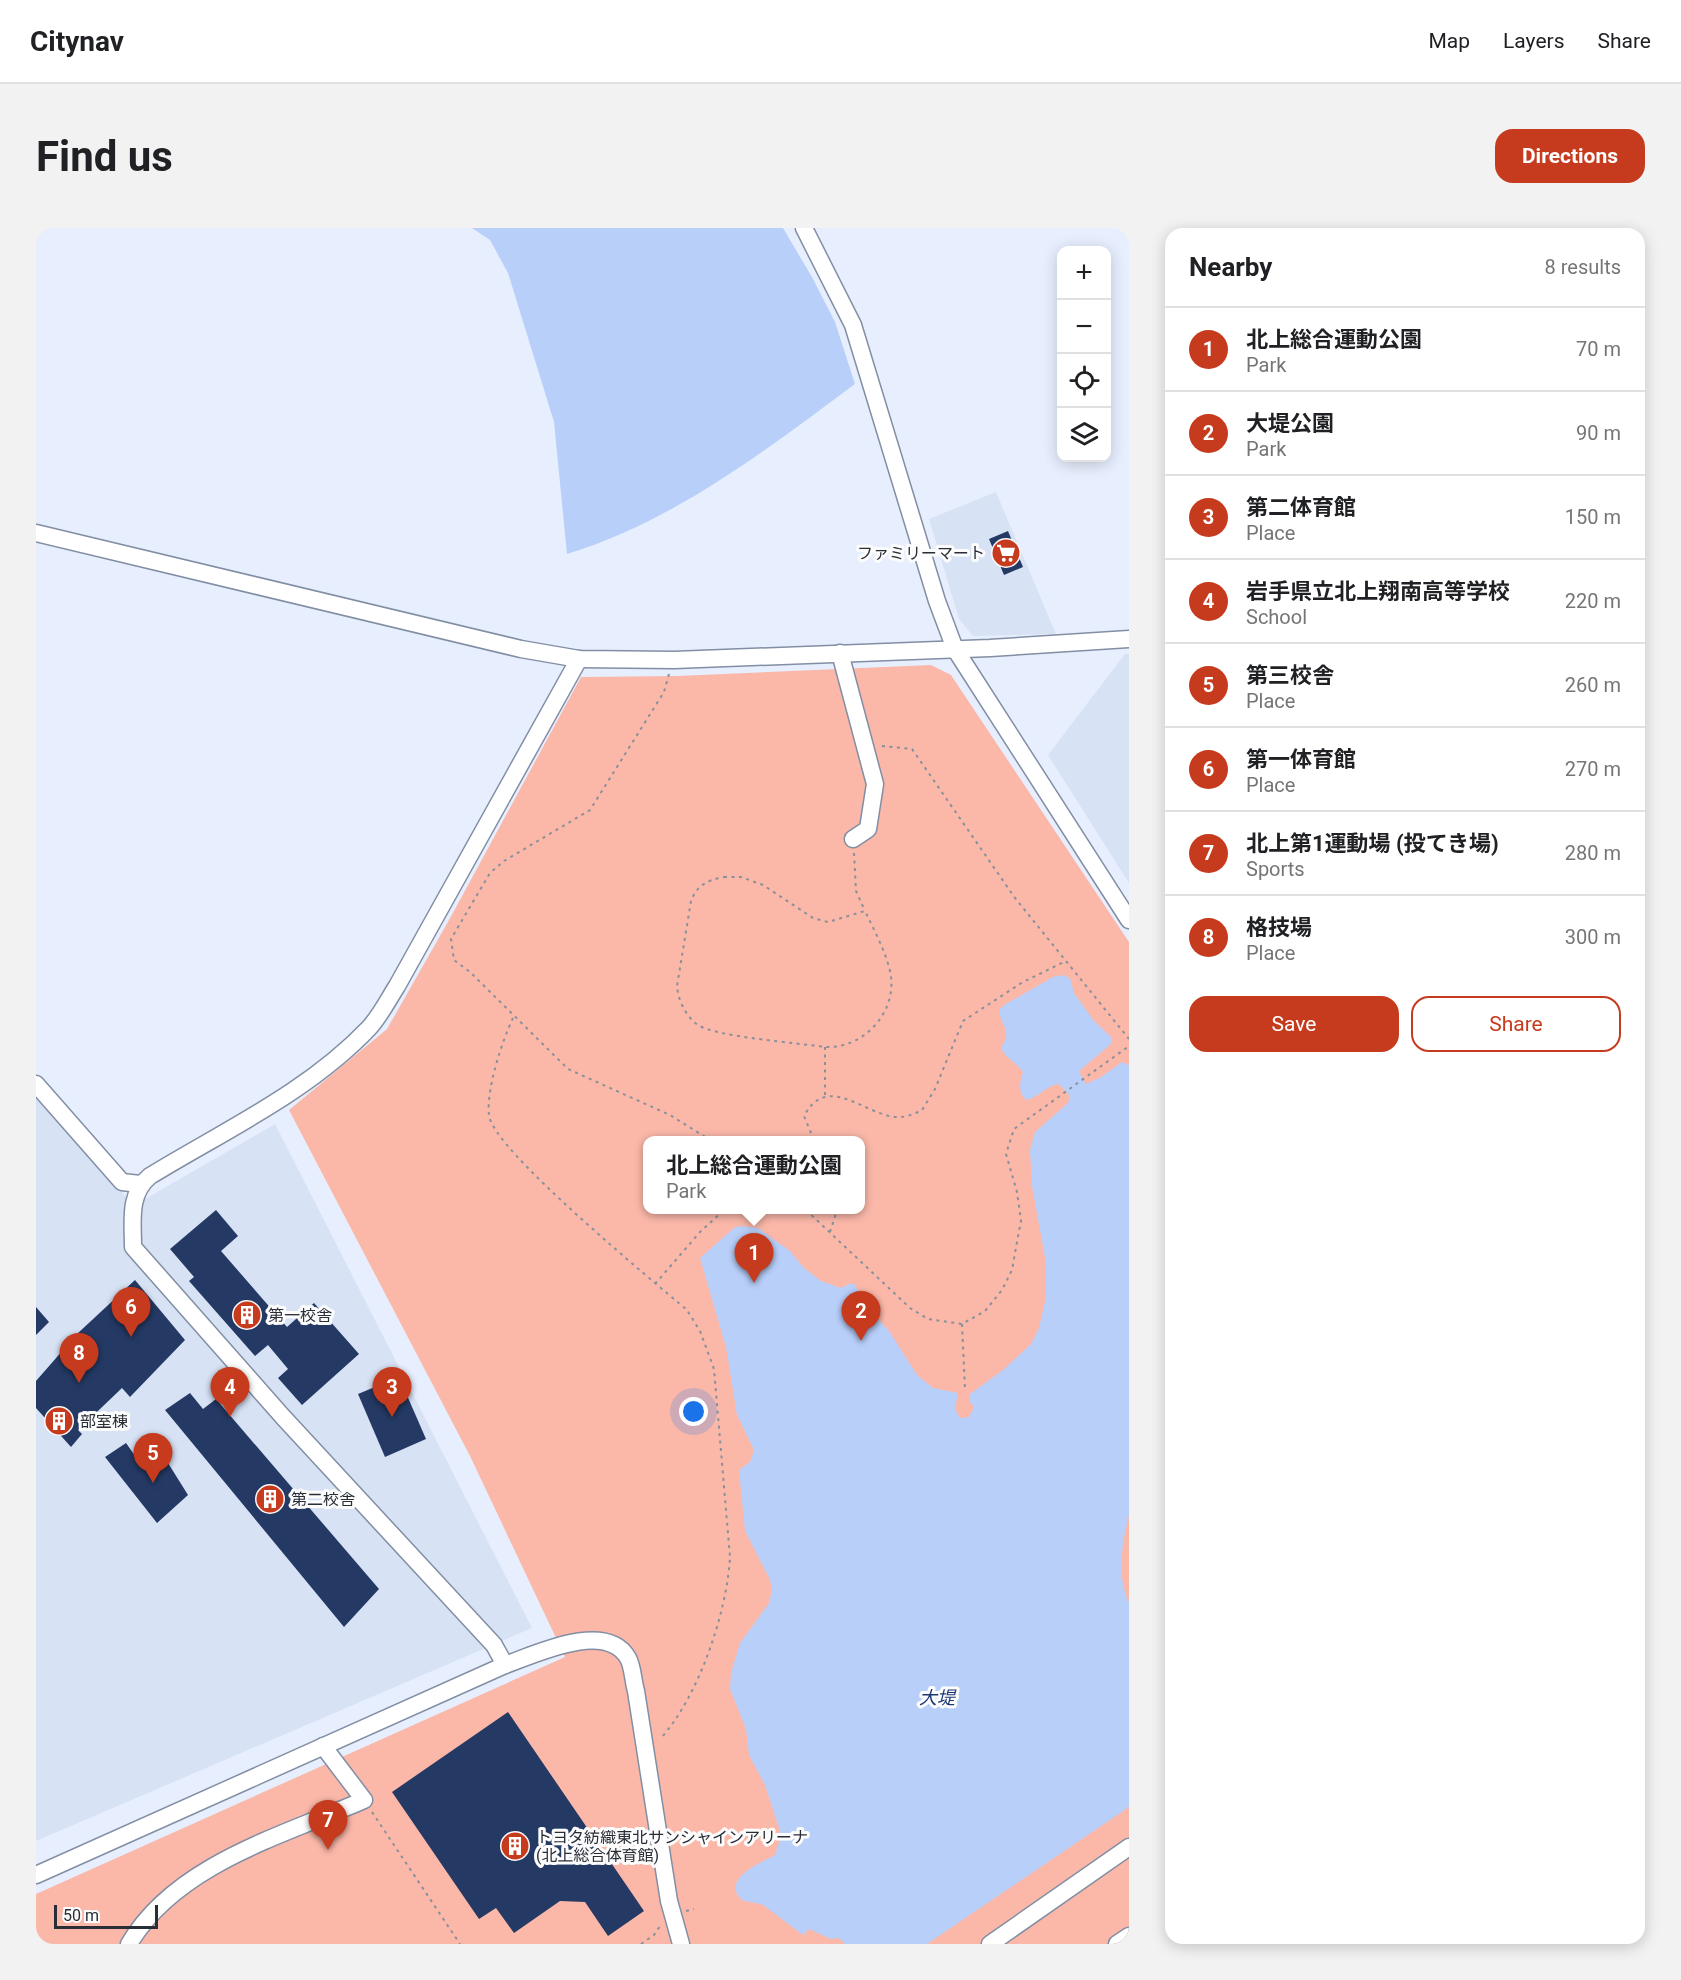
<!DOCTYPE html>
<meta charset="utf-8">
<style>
body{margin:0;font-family:Roboto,"Noto Sans JP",sans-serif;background:#f2f2f2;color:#202124}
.controls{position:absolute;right:18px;top:18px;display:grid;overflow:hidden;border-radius:12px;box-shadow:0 3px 15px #0003}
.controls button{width:54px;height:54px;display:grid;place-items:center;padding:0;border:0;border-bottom:2px solid #e0e0e0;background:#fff;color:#202124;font:30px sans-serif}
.scale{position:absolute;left:18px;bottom:15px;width:104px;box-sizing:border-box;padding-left:6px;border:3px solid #282d36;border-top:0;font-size:16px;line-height:21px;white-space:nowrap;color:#282d36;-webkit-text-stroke:4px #fcfcfc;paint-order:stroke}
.you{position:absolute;left:658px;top:1184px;width:21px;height:21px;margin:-15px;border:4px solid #fff;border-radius:50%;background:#1a73e8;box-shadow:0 0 0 9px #1a73e833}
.badge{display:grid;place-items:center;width:39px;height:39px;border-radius:50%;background:#c63b1e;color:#fff;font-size:20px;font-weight:700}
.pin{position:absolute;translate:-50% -50px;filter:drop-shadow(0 2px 3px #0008)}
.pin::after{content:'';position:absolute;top:32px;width:21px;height:18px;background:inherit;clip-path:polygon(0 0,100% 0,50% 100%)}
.popup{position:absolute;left:607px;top:908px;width:222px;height:78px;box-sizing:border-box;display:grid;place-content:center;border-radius:12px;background:#fff;filter:drop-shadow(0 2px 4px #0005);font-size:20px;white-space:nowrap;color:#757577}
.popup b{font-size:22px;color:#202124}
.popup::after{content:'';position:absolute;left:50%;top:100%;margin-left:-12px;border:12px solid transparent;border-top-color:#fff}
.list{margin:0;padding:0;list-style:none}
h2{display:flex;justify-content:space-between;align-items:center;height:78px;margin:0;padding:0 24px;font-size:26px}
h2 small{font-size:20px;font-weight:400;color:#757577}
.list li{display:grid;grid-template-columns:39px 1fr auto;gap:18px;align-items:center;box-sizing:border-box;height:84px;padding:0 24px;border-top:2px solid #e0e0e0}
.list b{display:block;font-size:22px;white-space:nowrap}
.list p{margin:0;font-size:20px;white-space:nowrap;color:#757577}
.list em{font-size:20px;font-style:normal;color:#757577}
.actions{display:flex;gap:12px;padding:18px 24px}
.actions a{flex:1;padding:14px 0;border:2px solid #c63b1e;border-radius:18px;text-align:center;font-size:21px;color:#c63b1e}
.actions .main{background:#c63b1e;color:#fff}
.icon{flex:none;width:33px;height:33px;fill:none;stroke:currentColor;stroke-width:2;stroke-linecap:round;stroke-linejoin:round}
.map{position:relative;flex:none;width:1093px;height:1716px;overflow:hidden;border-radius:18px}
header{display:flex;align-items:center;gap:36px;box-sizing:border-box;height:84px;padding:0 30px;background:#fff;border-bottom:2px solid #e0e0e0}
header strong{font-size:28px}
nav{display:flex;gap:33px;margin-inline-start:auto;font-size:21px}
.intro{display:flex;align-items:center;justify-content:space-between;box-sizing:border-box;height:144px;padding:0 36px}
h1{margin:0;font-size:42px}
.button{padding:15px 27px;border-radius:18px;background:#c63b1e;color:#fff;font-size:21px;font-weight:700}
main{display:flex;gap:36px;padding:0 36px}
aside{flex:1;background:#fff;border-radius:18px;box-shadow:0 3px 15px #0003}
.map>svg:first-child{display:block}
.built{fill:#d8e2f5}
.green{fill:#fbb8a9;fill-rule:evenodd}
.water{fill:#b8cffa}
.building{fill:#243a65}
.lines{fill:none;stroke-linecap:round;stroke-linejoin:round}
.minor-casing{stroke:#828ea4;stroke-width:19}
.path{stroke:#89909c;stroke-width:2;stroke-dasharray:3 4.5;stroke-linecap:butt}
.minor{stroke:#fff;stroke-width:16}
.labels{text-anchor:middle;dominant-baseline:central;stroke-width:6;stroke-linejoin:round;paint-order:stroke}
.poi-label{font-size:16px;fill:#282d36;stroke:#fcfcfc;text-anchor:start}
.water-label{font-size:18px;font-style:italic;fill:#1b3775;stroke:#fcfcfc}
</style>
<header>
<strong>Citynav</strong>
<nav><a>Map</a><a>Layers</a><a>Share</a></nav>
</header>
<div class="intro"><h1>Find us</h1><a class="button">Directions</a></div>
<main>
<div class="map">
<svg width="1093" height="1716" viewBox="0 0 1093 1716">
<rect width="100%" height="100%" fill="#e7effe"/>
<g class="built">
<path d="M960,264L1020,406L937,408L923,391L893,291Z"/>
<path d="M1089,426H1093V655L1012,527Z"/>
<path d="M0,852L97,978L239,896L496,1400L0,1613Z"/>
</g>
<path class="green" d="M895,437L915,447L1093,714V1716H0V1666L529,1429L434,1228L253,882L351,801L413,692L545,449L641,448ZM612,912H825V982H612Z"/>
<g class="water">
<path d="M436,0H747L776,49L799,94L819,156C730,222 639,293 531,326L518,194L472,45L454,12Z"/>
<path d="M1026,747L1034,750L1038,765L1058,793L1076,810L1075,816L1043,843L1050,856L1065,849L1086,834L1093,837V1287C1086,1315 1080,1347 1093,1374V1579L891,1716H809L803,1710L795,1711L773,1701L767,1707L727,1677C720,1674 715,1675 709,1673C705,1672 701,1667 700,1663C696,1645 727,1634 739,1627L744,1612L743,1600L729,1557L713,1527L710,1501L694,1461L695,1445L704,1415L733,1375L736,1362L734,1352L709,1303L703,1242L714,1234L718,1222L701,1187L690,1119L664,1030L698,1000L704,998L722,1000L754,1023L768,1040L785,1053L805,1060L815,1055L819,1057L835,1083L853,1103L881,1147L897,1160L922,1165L919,1181L924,1190L933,1189L938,1179L934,1174V1166L967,1142L995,1116L1003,1100L1010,1069V1035L996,958L994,922L999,904L1032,875L1034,868L1023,856C1010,857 1003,870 990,872C981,861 984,856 987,844C980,834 970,831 965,820C977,801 965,800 963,782L968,777L1017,749Z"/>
</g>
<g class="building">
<path d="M972,303L987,339L968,347L953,311Z"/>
<path d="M180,982L202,1008L185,1023L251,1099L278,1075L323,1126L266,1177L242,1150L252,1141L232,1117L219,1128L153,1053L158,1049L134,1021Z"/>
<path d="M99,1052L149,1112L94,1169L86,1160L42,1202L46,1206L35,1219L0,1180V1153L41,1106Z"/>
<path d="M0,1079L13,1094L0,1107Z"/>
<path d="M363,1149L390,1211L349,1229L322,1166Z"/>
<path d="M154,1165L167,1181L180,1171L343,1361L308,1399L129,1182Z"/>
<path d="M90,1215L109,1242L127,1227L152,1267L121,1295L69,1229Z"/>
<path d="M472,1484L608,1683L572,1708L549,1674L524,1673L478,1705L460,1680L443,1691L356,1564Z"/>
</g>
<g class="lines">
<g class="minor-casing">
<g id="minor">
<path d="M768,0L817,97L901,373L919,421L1093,692"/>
<path d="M0,305L485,421L543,431L638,432L954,420L1093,411"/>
<path d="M804,425L839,556L832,601L817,611"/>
<path d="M0,856L86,954L104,956"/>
<path d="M469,1437L458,1417L247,1189L97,1019C97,993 92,966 114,948C189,902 271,865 333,800C344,788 352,772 361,758L543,431"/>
<path d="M0,1647L469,1437C500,1426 570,1392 592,1430C597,1439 597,1453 600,1463L633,1673L645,1716"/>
<path d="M93,1716C140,1636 248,1607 328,1572L287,1518"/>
<path d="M954,1716L1093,1619"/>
<path d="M1081,1716L1093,1708"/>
</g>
</g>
<g class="path">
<path d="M633,446L628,464L554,582L468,633L454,645L415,711L418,732L434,744L532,841L634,887L674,912"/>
<path d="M846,518L876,521L979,670L1093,811"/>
<path d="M818,625L820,663L829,683"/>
<path d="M688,649H705L727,657L777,690L792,694L829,683C838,702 849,722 854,743C863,783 828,821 789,819C763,815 680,809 662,797C650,789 642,772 641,758L655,673C661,657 672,652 688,649Z"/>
<path d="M477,790C466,813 450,862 453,887C456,921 617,1053 651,1082L664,1103L678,1141L694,1329C691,1385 662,1470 624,1511"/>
<path d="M789,867V819"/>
<path d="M778,912L768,888C791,845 826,885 859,889C869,890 878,886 886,882L899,861L927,793L987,754L1030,733"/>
<path d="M770,982L874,1080L892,1091L926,1096L949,1083L966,1062L976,1042L981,1014L985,993L981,964L970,926L978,901L1093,818"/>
<path d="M794,1004L801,982"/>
<path d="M619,1056L664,1004L688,982"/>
<path d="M926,1096L929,1161"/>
<path d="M336,1584L424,1716"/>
<path d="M650,1683L658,1681"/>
<path d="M605,1716L618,1707L624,1698"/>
</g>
<use href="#minor" class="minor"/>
</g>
<defs>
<g id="supermarket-disc" transform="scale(1.5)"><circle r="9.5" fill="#c63b1e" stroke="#fcfcfc"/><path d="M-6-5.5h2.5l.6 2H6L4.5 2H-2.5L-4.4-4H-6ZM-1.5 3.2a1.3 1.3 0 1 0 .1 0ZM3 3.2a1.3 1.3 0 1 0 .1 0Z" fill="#fff"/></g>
<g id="building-disc" transform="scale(1.5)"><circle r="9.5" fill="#c63b1e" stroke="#fcfcfc"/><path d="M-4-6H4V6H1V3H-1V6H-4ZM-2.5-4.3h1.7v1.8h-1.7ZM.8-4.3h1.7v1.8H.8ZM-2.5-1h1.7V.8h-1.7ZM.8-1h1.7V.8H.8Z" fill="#fff"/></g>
</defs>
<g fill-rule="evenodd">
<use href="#supermarket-disc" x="970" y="325"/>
<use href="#building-disc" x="211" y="1087"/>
<use href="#building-disc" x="23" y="1193"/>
<use href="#building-disc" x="234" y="1271"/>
<use href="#building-disc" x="479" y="1618"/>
</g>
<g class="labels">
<g class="poi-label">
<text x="949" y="325" text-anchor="end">ファミリーマート</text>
<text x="232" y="1087">第一校舎</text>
<text x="44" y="1193">部室棟</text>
<text x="255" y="1271">第二校舎</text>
<text x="500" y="1609">トヨタ紡織東北サンシャインアリーナ<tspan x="500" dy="18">(北上総合体育館)</tspan></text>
</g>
<g class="water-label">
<text x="901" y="1469">大堤</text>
</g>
</g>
</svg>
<div class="controls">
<button>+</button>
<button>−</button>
<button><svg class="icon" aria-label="locate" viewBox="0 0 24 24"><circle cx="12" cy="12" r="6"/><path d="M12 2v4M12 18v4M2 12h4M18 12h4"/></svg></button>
<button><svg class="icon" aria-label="layers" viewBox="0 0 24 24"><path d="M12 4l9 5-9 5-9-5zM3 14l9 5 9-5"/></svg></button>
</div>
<div class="scale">50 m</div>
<div class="you"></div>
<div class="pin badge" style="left:718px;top:1055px">1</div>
<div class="popup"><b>北上総合運動公園</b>Park</div>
<div class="pin badge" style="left:825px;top:1113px">2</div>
<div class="pin badge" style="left:356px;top:1189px">3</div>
<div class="pin badge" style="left:194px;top:1189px">4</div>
<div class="pin badge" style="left:117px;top:1255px">5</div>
<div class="pin badge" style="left:95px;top:1109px">6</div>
<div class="pin badge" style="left:292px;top:1622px">7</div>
<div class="pin badge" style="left:43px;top:1155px">8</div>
</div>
<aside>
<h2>Nearby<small>8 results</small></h2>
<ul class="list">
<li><span class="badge">1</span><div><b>北上総合運動公園</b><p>Park</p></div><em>70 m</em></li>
<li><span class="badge">2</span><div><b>大堤公園</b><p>Park</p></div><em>90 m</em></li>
<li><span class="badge">3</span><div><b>第二体育館</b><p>Place</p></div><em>150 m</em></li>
<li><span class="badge">4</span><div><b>岩手県立北上翔南高等学校</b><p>School</p></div><em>220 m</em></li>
<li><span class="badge">5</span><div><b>第三校舎</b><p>Place</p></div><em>260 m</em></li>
<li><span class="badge">6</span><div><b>第一体育館</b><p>Place</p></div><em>270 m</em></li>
<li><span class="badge">7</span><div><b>北上第1運動場 (投てき場)</b><p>Sports</p></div><em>280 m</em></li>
<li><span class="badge">8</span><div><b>格技場</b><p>Place</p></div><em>300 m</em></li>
</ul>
<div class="actions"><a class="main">Save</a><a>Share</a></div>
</aside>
</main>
